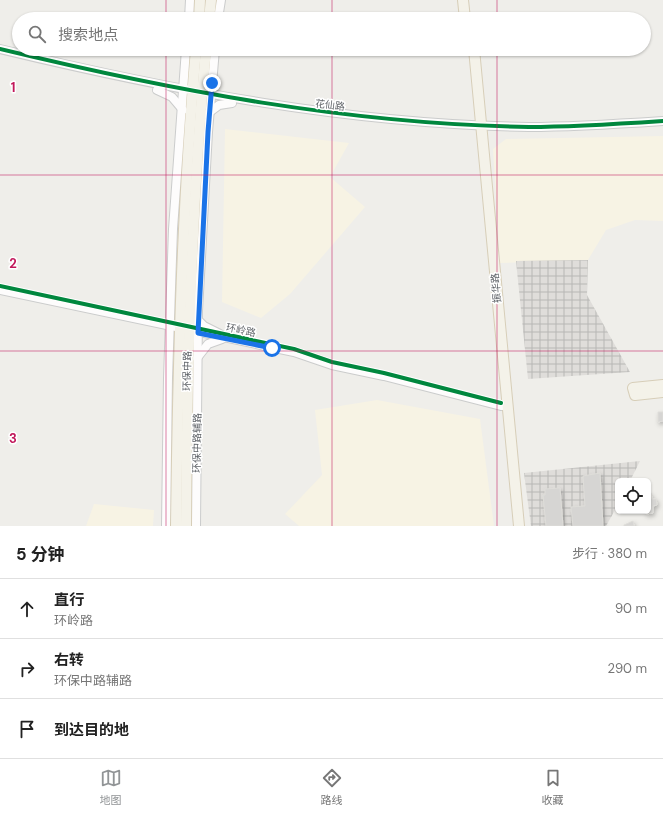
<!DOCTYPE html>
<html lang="zh">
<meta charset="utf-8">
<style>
body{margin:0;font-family:"DM Sans","Noto Sans SC",sans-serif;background:#f6f6f6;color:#222}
.controls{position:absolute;right:12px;bottom:12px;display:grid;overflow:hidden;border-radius:6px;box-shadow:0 1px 3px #0004}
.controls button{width:36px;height:36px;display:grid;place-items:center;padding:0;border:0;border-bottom:1px solid #e0e0e0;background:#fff;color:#222;font:20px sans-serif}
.stop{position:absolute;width:12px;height:12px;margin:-9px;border:3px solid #1a73e8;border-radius:50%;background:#fff}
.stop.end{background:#1a73e8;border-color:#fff;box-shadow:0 1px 4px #0008}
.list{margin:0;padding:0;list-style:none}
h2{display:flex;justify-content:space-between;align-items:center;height:52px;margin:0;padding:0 16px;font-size:17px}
h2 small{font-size:13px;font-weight:400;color:#767676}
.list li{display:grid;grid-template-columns:26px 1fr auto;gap:12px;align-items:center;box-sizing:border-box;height:60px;padding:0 16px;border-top:1px solid #e0e0e0}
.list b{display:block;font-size:15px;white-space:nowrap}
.list p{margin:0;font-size:13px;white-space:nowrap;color:#767676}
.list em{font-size:13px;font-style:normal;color:#767676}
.icon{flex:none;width:22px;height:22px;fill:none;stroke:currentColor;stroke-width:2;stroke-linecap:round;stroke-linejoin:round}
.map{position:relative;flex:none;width:663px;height:526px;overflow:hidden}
.search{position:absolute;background:#fff;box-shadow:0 1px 3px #0004;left:12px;right:12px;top:12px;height:44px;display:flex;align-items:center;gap:10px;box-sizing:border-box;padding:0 14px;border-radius:22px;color:#767676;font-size:15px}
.sheet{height:232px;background:#fff}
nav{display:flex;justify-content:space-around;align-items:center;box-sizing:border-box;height:56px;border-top:1px solid #e0e0e0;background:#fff;font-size:11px;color:#767676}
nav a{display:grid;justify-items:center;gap:2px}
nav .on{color:#919496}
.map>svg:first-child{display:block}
.commercial{fill:#f7f3e4}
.industrial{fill:url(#industrial-grid)}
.building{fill:#d6d5d3;stroke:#deddd9;filter:url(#shadow)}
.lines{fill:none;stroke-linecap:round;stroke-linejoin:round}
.minor-casing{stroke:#cbcccc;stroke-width:10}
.major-casing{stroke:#d7ceb8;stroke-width:12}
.minor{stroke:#fdfcfc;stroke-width:8}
.major{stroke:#f4f2e9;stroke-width:10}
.cycleway-casing{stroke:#fff;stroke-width:6}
.cycleway{stroke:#00873e;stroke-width:4}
.route{stroke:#1a73e8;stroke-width:5}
.grid{fill:none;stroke:#c2185b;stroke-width:1;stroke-opacity:0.55}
.labels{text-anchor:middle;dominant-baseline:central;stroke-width:3;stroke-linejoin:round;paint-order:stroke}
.street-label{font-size:10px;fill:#5f6368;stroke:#fff}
.grid-label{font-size:13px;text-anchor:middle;font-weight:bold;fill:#c2185b;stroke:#fff;stroke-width:3;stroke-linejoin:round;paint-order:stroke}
</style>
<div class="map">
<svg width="663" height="526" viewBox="0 0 663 526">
<defs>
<pattern id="industrial-grid" width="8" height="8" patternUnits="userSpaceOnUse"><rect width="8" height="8" fill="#dfddda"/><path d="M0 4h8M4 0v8" fill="none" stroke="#b8b7b5"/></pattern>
<filter id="shadow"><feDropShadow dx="1.5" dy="2.5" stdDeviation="2" flood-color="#0004"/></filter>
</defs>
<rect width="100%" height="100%" fill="#efeeea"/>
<g class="commercial">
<path d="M225,129L349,143L330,177L365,207L290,294L261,318L222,302Z"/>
<path d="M663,136V221L635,220L606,230L588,260L500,263L493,149L506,139Z"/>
<path d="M377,400L480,419L494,526H299L285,514L322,475L315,410Z"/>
<path d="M94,504L154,510L153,526H86Z"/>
</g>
<g class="industrial">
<path d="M588,260L587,295L630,372L528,379L516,261Z"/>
<path d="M640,461L630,481H618V505L606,526H531L524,473Z"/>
</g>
<g class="building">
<path d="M658,412H663V421L658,422Z"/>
<path d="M600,473L603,526H573L571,507L585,506L583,476Z"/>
<path d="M560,488L563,526H546L543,495H545V489Z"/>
<path d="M651,493L652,499H656L657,505L653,506V513L646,514L645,511H648V494Z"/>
<path d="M633,521L634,526H624V525Z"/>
</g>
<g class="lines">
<g class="minor-casing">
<g id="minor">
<path d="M189,19L190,0"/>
<path d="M218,19L221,0"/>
<path d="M0,49C174,91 349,124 529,127C573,127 618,124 663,121"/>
<path d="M157,90L172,97L183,110"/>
<path d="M207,114L219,105L232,103"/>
<path d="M0,290L294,352L332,365L384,376L501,406"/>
<path d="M196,318L204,326L220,334"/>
<path d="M197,358L208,344L222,339"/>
<path d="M166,526L168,378L173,229L186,49"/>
<path d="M196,526L198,311L208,132L215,49"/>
</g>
</g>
<g class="major-casing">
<g id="major">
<path d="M463,0L465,19"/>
<path d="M199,19L200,0"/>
<path d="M209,19L211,0"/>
<path d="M474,49L519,526"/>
<path d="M663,385L633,388L635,395L663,392"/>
<path d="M176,526C178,367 182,208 196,49"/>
<path d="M186,526C187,367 191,208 206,49"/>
</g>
</g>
<use href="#minor" class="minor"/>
<use href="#major" class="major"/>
<g class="cycleway-casing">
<g id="cycleway">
<path d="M0,49C174,91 349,124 529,127C573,127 618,124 663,121"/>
<path d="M0,286L294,349L332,362L384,373L501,403"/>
</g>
</g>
<use href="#cycleway" class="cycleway"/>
</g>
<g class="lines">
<path class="route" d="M212,83L208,132L198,333L272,348"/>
</g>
<path class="grid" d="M166,0V19M332,0V19M497,0V19M166,49V526M332,49V526M497,49V526M0,175H663M0,351H663"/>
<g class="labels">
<g class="street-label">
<text transform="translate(330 105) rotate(7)">花仙路</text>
<text transform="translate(496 288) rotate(-95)">振华路</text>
<text transform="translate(241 330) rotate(11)">环岭路</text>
<text transform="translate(187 371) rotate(-89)">环保中路</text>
<text transform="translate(197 443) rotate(-89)">环保中路辅路</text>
</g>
</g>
<g class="grid-label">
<text x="13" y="92">1</text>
<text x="13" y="268">2</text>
<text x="13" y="443">3</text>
</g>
</svg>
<div class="controls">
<button><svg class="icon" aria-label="locate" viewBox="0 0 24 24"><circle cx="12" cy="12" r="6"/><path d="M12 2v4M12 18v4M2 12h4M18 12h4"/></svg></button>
</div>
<div class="stop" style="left:272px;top:348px"></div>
<div class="stop end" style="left:212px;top:83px"></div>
<div class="search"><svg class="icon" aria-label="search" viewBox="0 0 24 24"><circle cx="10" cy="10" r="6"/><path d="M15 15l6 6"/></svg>搜索地点</div>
</div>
<section class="sheet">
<h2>5 分钟<small>步行 · 380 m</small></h2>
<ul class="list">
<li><svg class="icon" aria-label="ahead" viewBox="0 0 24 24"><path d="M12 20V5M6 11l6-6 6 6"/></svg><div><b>直行</b><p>环岭路</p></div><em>90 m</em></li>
<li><svg class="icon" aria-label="right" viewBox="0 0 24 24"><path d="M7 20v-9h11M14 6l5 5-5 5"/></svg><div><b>右转</b><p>环保中路辅路</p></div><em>290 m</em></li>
<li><svg class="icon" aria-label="arrive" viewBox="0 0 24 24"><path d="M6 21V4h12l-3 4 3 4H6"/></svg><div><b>到达目的地</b></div></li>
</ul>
</section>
<nav>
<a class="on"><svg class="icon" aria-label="map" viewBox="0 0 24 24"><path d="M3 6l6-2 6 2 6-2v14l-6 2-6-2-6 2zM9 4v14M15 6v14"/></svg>地图</a>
<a><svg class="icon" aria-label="directions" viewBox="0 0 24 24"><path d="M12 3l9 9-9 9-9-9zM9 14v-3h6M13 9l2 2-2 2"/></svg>路线</a>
<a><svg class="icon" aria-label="saved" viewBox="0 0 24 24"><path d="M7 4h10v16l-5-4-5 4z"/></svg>收藏</a>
</nav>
